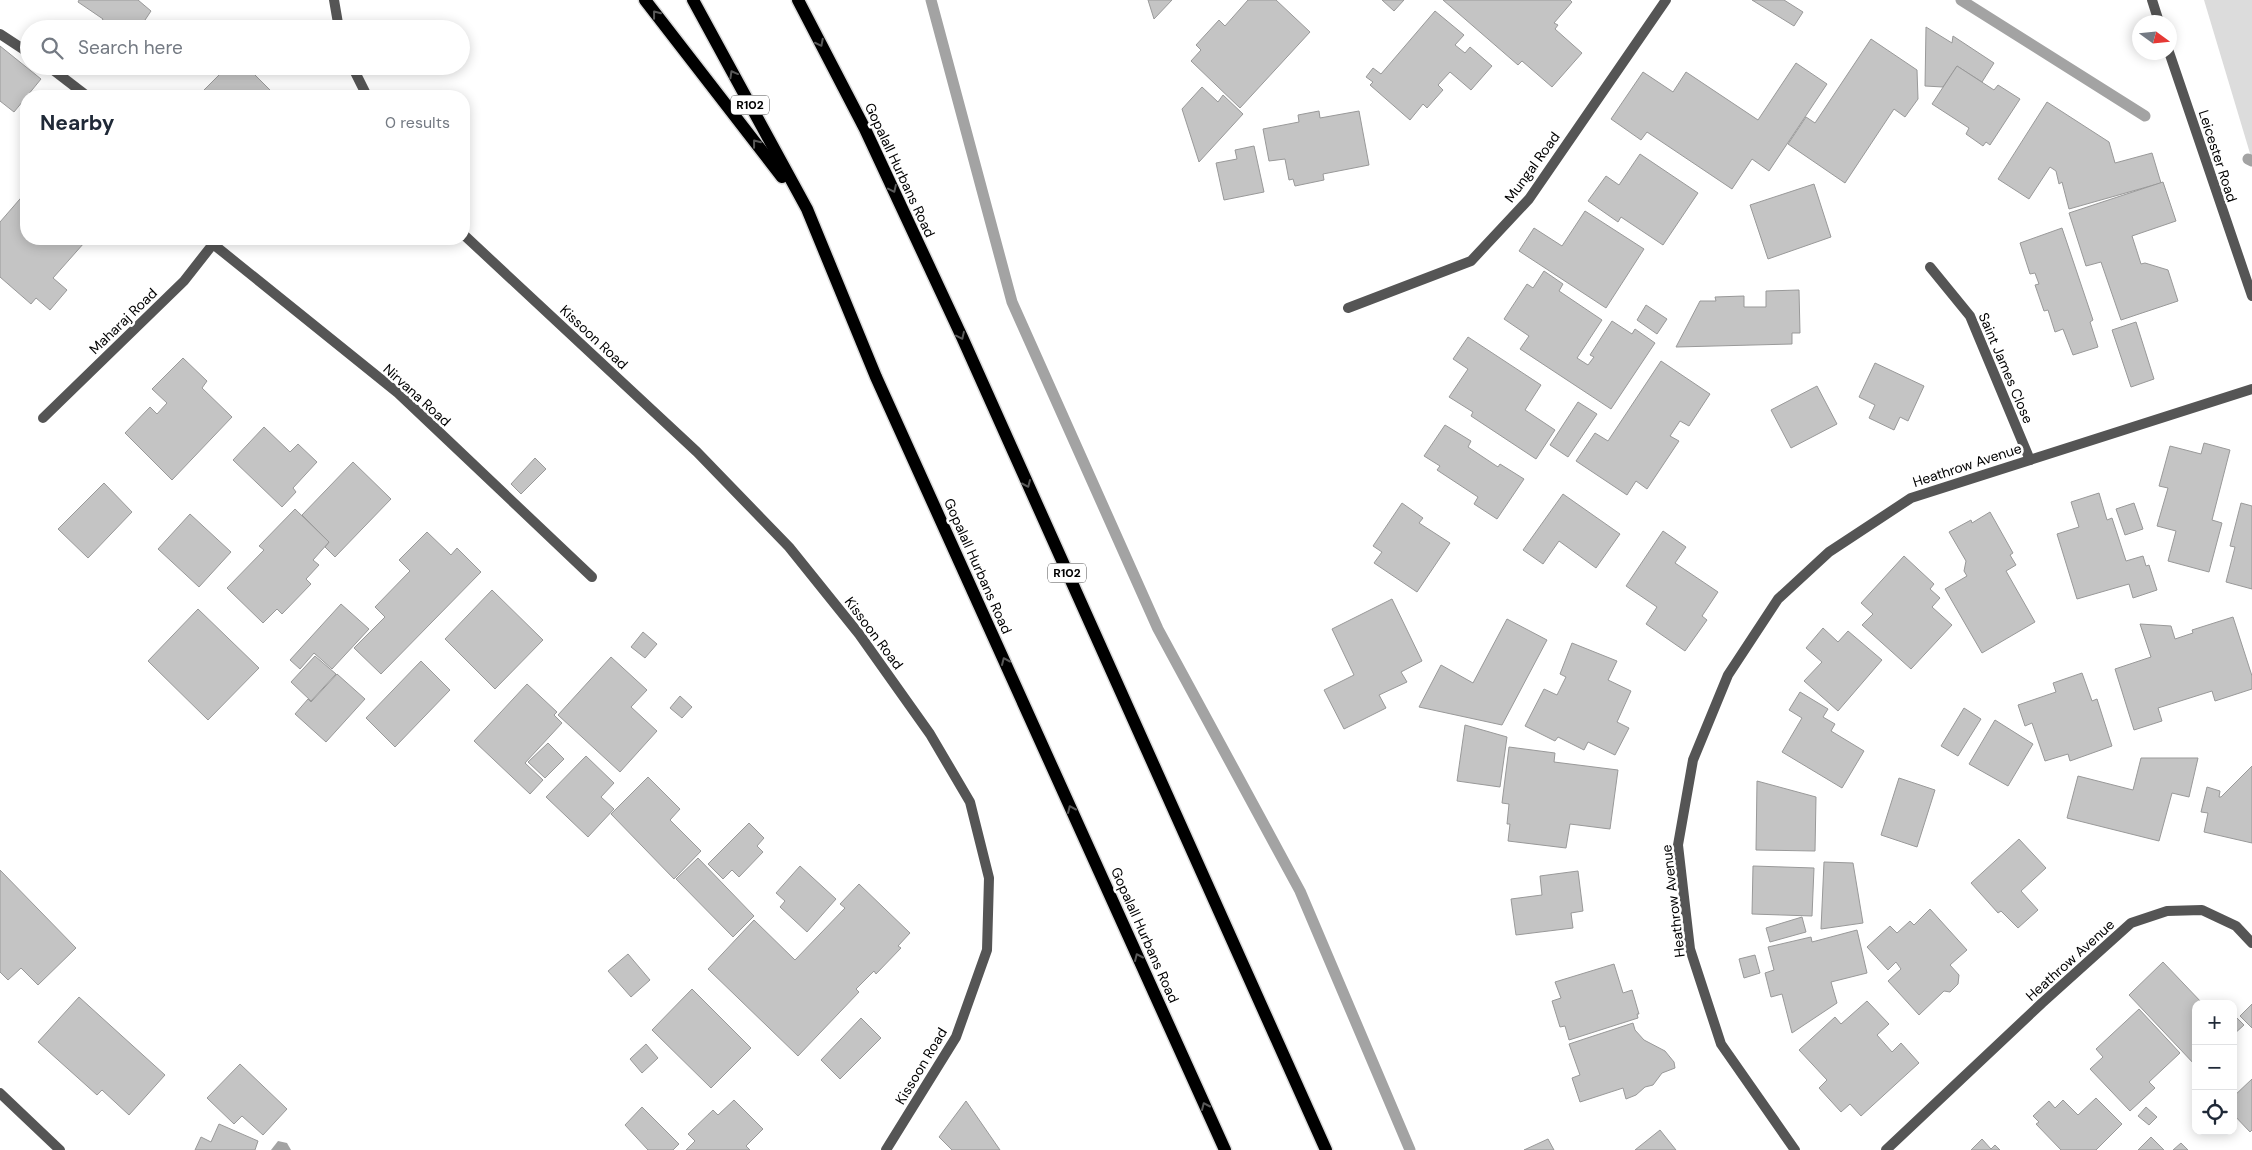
<!DOCTYPE html>
<meta charset="utf-8">
<style>
body{margin:0;font-family:"DM Sans",sans-serif;background:#f6f6f7;color:#1f2937}
.controls{position:absolute;right:15px;bottom:15px;display:grid;overflow:hidden;border-radius:10px;box-shadow:0 2px 12px #0003}
.controls button{width:45px;height:45px;display:grid;place-items:center;padding:0;border:0;border-bottom:1px solid #e0e1e3;background:#fff;color:#1f2937;font:25px sans-serif}
.compass{position:absolute;left:2132px;top:15px;width:45px;height:45px;border-radius:50%;background:#fff;box-shadow:0 2px 12px #0003;rotate:105deg}
.list{margin:0;padding:0;list-style:none}
h2{display:flex;justify-content:space-between;align-items:center;height:65px;margin:0;padding:0 20px;font-size:21px}
h2 small{font-size:16px;font-weight:400;color:#747a83}
.icon{flex:none;width:28px;height:28px;fill:none;stroke:currentColor;stroke-width:2;stroke-linecap:round;stroke-linejoin:round}
.map{position:relative;flex:none;width:2252px;height:1150px;overflow:hidden}
.search{position:absolute;background:#fff;box-shadow:0 2px 12px #0003;left:20px;top:20px;width:450px;height:55px;display:flex;align-items:center;gap:12px;box-sizing:border-box;padding:0 18px;border-radius:28px;color:#747a83;font-size:19px}
.panel{position:absolute;background:#fff;box-shadow:0 2px 12px #0003;left:20px;top:90px;width:450px;height:155px;border-radius:20px}
.map>svg:first-child{display:block}
.green{fill:#dcdcdc}
.water{fill:#a3a3a3}
.lines{fill:none;stroke-linecap:round;stroke-linejoin:round}
.stream{stroke:#a3a3a3;stroke-width:11}
.building{fill:#c4c4c4;stroke:#999}
.primary-casing{stroke:#dbdbdb;stroke-width:15}
.minor{stroke:#555;stroke-width:10}
.primary{stroke:#000;stroke-width:12}
.oneway{stroke:#595959}
.labels{text-anchor:middle;dominant-baseline:central;stroke-width:5;stroke-linejoin:round;paint-order:stroke}
.shield{fill:#fff;stroke:#4c4c4c;stroke-width:1}
.shield-label{font-size:12px;font-weight:bold;fill:#000}
.street-label{font-size:14px;fill:#000;stroke:#fff}
</style>
<div class="map">
<svg width="2252" height="1150" viewBox="0 0 2252 1150">
<rect width="100%" height="100%" fill="#fff"/>
<path class="green" d="M2204,0H2252V160Z"/>
<path class="water" d="M278,1141L287,1143L291,1150H271Z"/>
<g class="lines">
<g class="stream">
<path d="M931,0L1012,302L1158,629L1300,891L1410,1150"/>
<path d="M1961,0L2145,116"/>
<path d="M2248,159L2252,161"/>
</g>
</g>
<g class="building">
<path d="M79,0H138L151,11L139,29H100L98,27L103,19L78,2Z"/>
<path d="M1148,0H1172L1154,19Z"/>
<path d="M1248,0H1276L1310,32L1240,108L1191,61L1201,50L1196,45L1219,20L1225,26Z"/>
<path d="M1382,0H1404L1394,11Z"/>
<path d="M1443,0H1570L1572,2L1554,23L1558,25L1555,29L1582,53L1552,87L1522,61L1518,65Z"/>
<path d="M1752,0H1784L1803,12L1794,26Z"/>
<path d="M1435,11L1464,35L1455,45L1465,53L1470,47L1492,66L1471,90L1450,72L1438,85L1443,90L1427,108L1423,104L1410,120L1370,85L1373,82L1366,77L1373,68L1381,74Z"/>
<path d="M1926,27L1952,43L1953,36L1994,63L1982,82L1957,66L1943,87L1925,86Z"/>
<path d="M1871,39L1917,70L1918,99L1905,117L1894,109L1845,183L1788,144L1806,117L1815,123Z"/>
<path d="M0,46L41,79L14,112L0,101Z"/>
<path d="M1796,63L1827,84L1769,171L1752,159L1732,189L1647,132L1641,140L1611,119L1643,72L1673,92L1686,72L1758,120Z"/>
<path d="M228,66H246L274,94L272,96H198Z"/>
<path d="M1957,66L1994,90L1998,85L2020,99L1990,145L1986,142L1983,146L1966,134L1969,128L1932,104Z"/>
<path d="M1202,87L1218,102L1223,95L1243,114L1199,162L1182,109Z"/>
<path d="M2047,102L2109,142L2115,163L2152,153L2161,183L2069,209L2062,182L2059,184L2056,171L2050,167L2029,199L1998,179Z"/>
<path d="M1319,111L1320,118L1359,111L1369,165L1323,174L1324,180L1295,186L1293,179L1289,180L1285,159L1269,161L1263,129L1299,122L1298,115Z"/>
<path d="M1254,146L1264,192L1224,200L1216,163L1237,159L1235,150Z"/>
<path d="M1640,154L1698,193L1663,245L1621,217L1618,222L1588,201L1606,176L1619,185Z"/>
<path d="M2163,182L2176,221L2132,236L2141,264L2145,263L2168,270L2178,301L2121,320L2101,262L2086,266L2069,213Z"/>
<path d="M1814,184L1831,237L1768,259L1750,205Z"/>
<path d="M26,192V239H80L84,243L53,278L67,290L50,310L36,298L31,304L0,277V222Z"/>
<path d="M1585,211L1644,249L1606,308L1519,251L1534,228L1562,246Z"/>
<path d="M2062,228L2093,320L2090,322L2098,347L2073,355L2063,329L2055,332L2048,310L2044,311L2035,285L2039,284L2035,273L2030,274L2020,243Z"/>
<path d="M1544,271L1563,284L1559,291L1602,320L1577,358L1588,365L1594,357L1590,355L1612,321L1632,334L1635,329L1655,343L1611,409L1520,349L1529,336L1504,319L1527,284L1533,288Z"/>
<path d="M1799,290L1800,333H1792V344L1676,347L1700,301H1716L1715,297L1744,296V307H1766V291Z"/>
<path d="M1646,305L1667,319L1657,334L1637,320Z"/>
<path d="M2136,322L2154,379L2131,387L2112,330Z"/>
<path d="M1468,337L1541,385L1525,410L1555,430L1536,459L1471,416L1473,412L1449,397L1468,369L1453,359Z"/>
<path d="M183,358L207,381L202,388L232,417L172,480L125,433L150,407L157,414L167,403L152,389Z"/>
<path d="M1661,361L1710,394L1689,426L1680,421L1670,436L1679,441L1647,489L1636,481L1627,495L1576,461L1595,433L1608,441Z"/>
<path d="M1875,363L1924,386L1908,421L1900,417L1894,430L1869,418L1875,405L1859,397Z"/>
<path d="M1817,386L1837,424L1791,448L1771,410Z"/>
<path d="M1578,402L1597,414L1568,457L1550,445Z"/>
<path d="M1445,425L1471,441L1468,447L1498,467L1500,464L1524,479L1497,519L1474,504L1478,497L1437,470L1440,466L1424,456Z"/>
<path d="M264,427L290,452L298,444L317,462L293,488L296,492L282,507L233,460Z"/>
<path d="M2204,443L2230,450L2212,520L2222,523L2209,572L2168,561L2176,531L2157,526L2168,488L2159,486L2170,446L2201,454Z"/>
<path d="M535,458L546,469L521,494L511,484Z"/>
<path d="M353,462L391,499L335,557L325,547L329,542L302,515Z"/>
<path d="M104,483L132,512L88,558L58,529Z"/>
<path d="M2099,493L2107,520L2112,518L2126,561L2143,556L2146,566L2149,565L2157,590L2133,598L2129,584L2077,599L2057,534L2079,527L2071,502Z"/>
<path d="M1563,494L1620,534L1596,568L1559,541L1543,564L1523,550Z"/>
<path d="M1402,503L1423,518L1419,523L1450,543L1417,592L1374,563L1382,552L1373,546Z"/>
<path d="M2134,503L2143,529L2125,535L2116,509Z"/>
<path d="M2241,503L2252,506V589L2226,582L2235,547L2230,546Z"/>
<path d="M295,509L329,542L313,560L319,565L306,579L311,584L282,614L277,609L263,623L227,588L264,550L259,546Z"/>
<path d="M1990,512L2013,553L2010,555L2016,565L2006,571L2035,622L1982,653L1945,589L1967,576L1964,571L1966,561L1949,532L1971,520L1972,523Z"/>
<path d="M190,514L231,552L199,587L158,549Z"/>
<path d="M1663,531L1686,547L1675,563L1718,592L1702,616L1707,620L1685,651L1646,624L1657,607L1626,586Z"/>
<path d="M427,532L451,555L457,548L481,572L381,674L354,648L385,617L375,607L410,571L399,560Z"/>
<path d="M1904,556L1934,584L1930,589L1940,598L1932,607L1952,625L1911,669L1862,625L1873,614L1861,603Z"/>
<path d="M492,590L543,640L495,689L445,639Z"/>
<path d="M1392,599L1422,661L1401,672L1407,682L1379,695L1386,708L1344,729L1324,690L1354,675L1332,629Z"/>
<path d="M341,604L369,629L332,669L314,653L300,669L290,660Z"/>
<path d="M198,609L259,668L208,720L148,661Z"/>
<path d="M2233,617L2252,676V689L2215,701L2212,691L2158,708L2162,721L2134,730L2115,669L2151,657L2140,624L2171,626L2175,639L2193,633L2192,630Z"/>
<path d="M1507,619L1547,640L1502,725L1419,707L1441,665L1473,683Z"/>
<path d="M1823,628L1838,642L1848,631L1882,660L1838,711L1804,681L1822,662L1806,648Z"/>
<path d="M643,632L657,644L645,658L631,647Z"/>
<path d="M1572,643L1617,661L1608,680L1631,691L1617,722L1629,728L1615,755L1588,742L1584,750L1558,737L1555,741L1525,726L1544,689L1557,695L1566,677L1560,674Z"/>
<path d="M315,656L336,674L311,701L291,682Z"/>
<path d="M611,657L647,690L631,707L657,731L620,772L558,715Z"/>
<path d="M421,661L450,690L395,747L366,718Z"/>
<path d="M2082,673L2092,701L2097,699L2112,746L2070,761L2068,754L2045,761L2032,723L2025,726L2018,705L2056,692L2053,683Z"/>
<path d="M337,674L365,699L326,742L295,714L308,699L311,702Z"/>
<path d="M527,684L557,712L554,715L562,723L525,763L543,780L530,794L474,741Z"/>
<path d="M1800,692L1828,709L1823,717L1835,724L1831,731L1864,751L1842,788L1782,752L1802,718L1789,710Z"/>
<path d="M680,696L692,707L682,718L670,708Z"/>
<path d="M1964,708L1981,719L1958,756L1941,746Z"/>
<path d="M1995,720L2033,744L2008,786L1969,764Z"/>
<path d="M1465,725L1507,737L1500,787L1457,781Z"/>
<path d="M548,743L564,759L545,778L528,762Z"/>
<path d="M1509,747L1555,753L1554,762L1618,770L1610,829L1570,824L1566,848L1508,841L1510,824H1507L1509,804L1502,803Z"/>
<path d="M586,756L614,783L601,797L614,809L588,837L546,797Z"/>
<path d="M2141,758H2198L2189,797L2172,793L2159,841L2067,818L2078,776L2133,790Z"/>
<path d="M2252,766V843L2204,832L2208,813L2201,812L2207,787L2220,791L2219,797H2221Z"/>
<path d="M648,777L680,809L670,820L701,851L674,879L611,814Z"/>
<path d="M1899,778L1935,790L1917,847L1881,835Z"/>
<path d="M1757,781L1816,797L1815,851L1756,850Z"/>
<path d="M749,823L764,838L757,846L763,852L739,877L732,870L723,879L708,864Z"/>
<path d="M2019,839L2046,868L2021,891L2038,910L2018,928L2001,911L1998,913L1971,883Z"/>
<path d="M698,858L754,916L733,937L676,879Z"/>
<path d="M1824,862L1853,863L1863,923L1821,929Z"/>
<path d="M800,866L836,899L807,932L780,907L785,901L776,893Z"/>
<path d="M1753,866L1814,868L1812,916L1752,914Z"/>
<path d="M0,870L76,948L38,985L21,968L8,980L0,972Z"/>
<path d="M1578,871L1583,911L1571,913L1573,928L1516,935L1511,899L1542,895L1540,876Z"/>
<path d="M859,884L910,933L898,946L901,948L876,974L874,971L856,989L859,992L798,1056L708,969L754,920L795,960L845,908L840,904Z"/>
<path d="M1930,909L1967,950L1950,965L1959,975L1958,984L1950,992L1944,991L1919,1015L1888,981L1901,969L1896,962L1888,970L1867,947L1890,926L1897,933L1910,921L1914,925Z"/>
<path d="M1802,917L1806,932L1770,942L1766,928Z"/>
<path d="M1857,930L1867,973L1831,982L1837,1003L1792,1033L1782,994L1771,997L1765,973L1774,970L1768,947L1811,937L1812,942Z"/>
<path d="M628,954L650,980L631,997L608,971Z"/>
<path d="M1755,955L1760,973L1744,978L1739,959Z"/>
<path d="M2163,962L2203,1004H2196V1066L2129,995Z"/>
<path d="M1614,964L1623,993L1632,990L1639,1014H1637L1638,1018L1569,1040L1565,1026L1560,1027L1552,1001L1561,998L1555,982Z"/>
<path d="M692,989L751,1048L711,1088L652,1030Z"/>
<path d="M79,997L165,1075L129,1115L102,1090L97,1095L38,1042Z"/>
<path d="M1867,1001L1889,1024L1877,1035L1892,1052L1901,1043L1919,1063L1861,1116L1850,1104L1841,1112L1819,1088L1827,1080L1799,1050L1835,1017L1841,1024Z"/>
<path d="M2252,1004V1028L2240,1016Z"/>
<path d="M2139,1009L2180,1053L2149,1082L2155,1088L2130,1111L2090,1069L2103,1057L2096,1049Z"/>
<path d="M2233,1014L2244,1025L2233,1035Z"/>
<path d="M861,1018L881,1038L840,1079L821,1060Z"/>
<path d="M1633,1023L1635,1030L1644,1040L1665,1051L1674,1062L1675,1068L1662,1073L1653,1085L1645,1087L1636,1095L1626,1099L1623,1088L1580,1102L1572,1078L1580,1075L1569,1044Z"/>
<path d="M646,1044L658,1058L642,1073L630,1059Z"/>
<path d="M240,1064L287,1109L263,1135L242,1116L234,1124L207,1098Z"/>
<path d="M2252,1079V1130L2250,1132L2233,1114V1097Z"/>
<path d="M2096,1098L2122,1124L2096,1150H2061L2036,1124L2039,1122L2033,1116L2049,1101L2055,1108L2063,1100L2078,1115Z"/>
<path d="M734,1100L763,1129L746,1146L750,1150H686L695,1141L688,1134L713,1110L718,1115Z"/>
<path d="M966,1101L1000,1150H952L939,1137Z"/>
<path d="M642,1107L679,1144L673,1150H648L625,1125Z"/>
<path d="M2146,1107L2157,1117L2149,1125L2138,1116Z"/>
<path d="M219,1124L258,1141L255,1150H195L201,1137L211,1142Z"/>
<path d="M1660,1130L1676,1150H1635Z"/>
<path d="M2151,1137L2164,1150H2138Z"/>
<path d="M1548,1139L1554,1150H1524Z"/>
<path d="M1982,1139L1991,1149L1995,1145L2000,1150H1971Z"/>
<path d="M2181,1143L2188,1150H2173Z"/>
</g>
<g class="lines">
<g class="primary-casing">
<g id="primary">
<path d="M645,0L782,177"/>
<path d="M693,0L807,209L876,377L1225,1150"/>
<path d="M798,0L865,129L962,337L1326,1150"/>
</g>
</g>
<g class="minor">
<path d="M334,0L339,29"/>
<path d="M2152,0L2159,22"/>
<path d="M0,34L29,53"/>
<path d="M2169,52L2252,296"/>
<path d="M48,66L87,96"/>
<path d="M352,66L367,96"/>
<path d="M464,235L697,452L789,547L859,634L930,734L970,802L989,878L987,950L956,1037L886,1150"/>
<path d="M213,244L398,393L592,577"/>
<path d="M1930,267L1970,316L2030,460"/>
<path d="M1348,308L1471,261L1529,199L1666,0"/>
<path d="M43,418L184,281L213,244L211,240"/>
<path d="M0,1093L60,1150"/>
<path d="M1795,1150L1721,1044L1690,949L1678,845L1693,760L1728,675L1778,599L1829,552L1911,498L2252,389"/>
<path d="M1886,1150L2042,1003L2131,923L2167,911L2202,910L2236,926L2252,943"/>
</g>
<use href="#primary" class="primary"/>
</g>
<defs><path id="oneway-chevron" d="M-2-3.5L2.5 0L-2 3.5" fill="none" stroke-width="1.6" stroke-linecap="round" stroke-linejoin="round" transform="scale(1.25)"/></defs>
<g class="oneway">
<use href="#oneway-chevron" transform="translate(656 14) rotate(-128)"/>
<use href="#oneway-chevron" transform="translate(820 43) rotate(63)"/>
<use href="#oneway-chevron" transform="translate(733 74) rotate(-119)"/>
<use href="#oneway-chevron" transform="translate(756 143) rotate(-128)"/>
<use href="#oneway-chevron" transform="translate(893 189) rotate(65)"/>
<use href="#oneway-chevron" transform="translate(961 336) rotate(65)"/>
<use href="#oneway-chevron" transform="translate(1027 484) rotate(66)"/>
<use href="#oneway-chevron" transform="translate(1005 661) rotate(-114)"/>
<use href="#oneway-chevron" transform="translate(1071 809) rotate(-114)"/>
<use href="#oneway-chevron" transform="translate(1138 957) rotate(-114)"/>
<use href="#oneway-chevron" transform="translate(1205 1106) rotate(-114)"/>
</g>
<g class="labels">
<g class="shield">
<rect x="731" y="95.5" width="38" height="19" rx="4"/>
<rect x="1048" y="563.5" width="38" height="19" rx="4"/>
</g>
<g class="shield-label">
<text x="750" y="105">R102</text>
<text x="1067" y="573">R102</text>
</g>
<g class="street-label">
<text transform="translate(2218 156) rotate(72)">Leicester Road</text>
<text transform="translate(1532 167) rotate(-54)">Mungal Road</text>
<text transform="translate(900 170) rotate(65)">Gopalall Hurbans Road</text>
<text transform="translate(123 321) rotate(-44)">Maharaj Road</text>
<text transform="translate(594 337) rotate(43)">Kissoon Road</text>
<text transform="translate(2006 368) rotate(67)">Saint James Close</text>
<text transform="translate(417 395) rotate(42)">Nirvana Road</text>
<text transform="translate(1967 465) rotate(-18)">Heathrow Avenue</text>
<text transform="translate(978 566) rotate(66)">Gopalall Hurbans Road</text>
<text transform="translate(874 633) rotate(53)">Kissoon Road</text>
<text transform="translate(1673 901) rotate(-97)">Heathrow Avenue</text>
<text transform="translate(1145 935) rotate(66)">Gopalall Hurbans Road</text>
<text transform="translate(2070 960) rotate(-42)">Heathrow Avenue</text>
<text transform="translate(921 1066) rotate(-59)">Kissoon Road</text>
</g>
</g>
</svg>
<div class="controls">
<button>+</button>
<button>−</button>
<button><svg class="icon" aria-label="locate" viewBox="0 0 24 24"><circle cx="12" cy="12" r="6"/><path d="M12 2v4M12 18v4M2 12h4M18 12h4"/></svg></button>
</div>
<svg class="compass" viewBox="-18 -18 36 36"><path d="M0-13l5 13h-10z" fill="#e53935"/><path d="M0 13l5-13h-10z" fill="#747a83"/></svg>
<div class="search"><svg class="icon" aria-label="search" viewBox="0 0 24 24"><circle cx="10" cy="10" r="6"/><path d="M15 15l6 6"/></svg>Search here</div>
<section class="panel">
<h2>Nearby<small>0 results</small></h2>
<ul class="list">
</ul>
</section>
</div>
